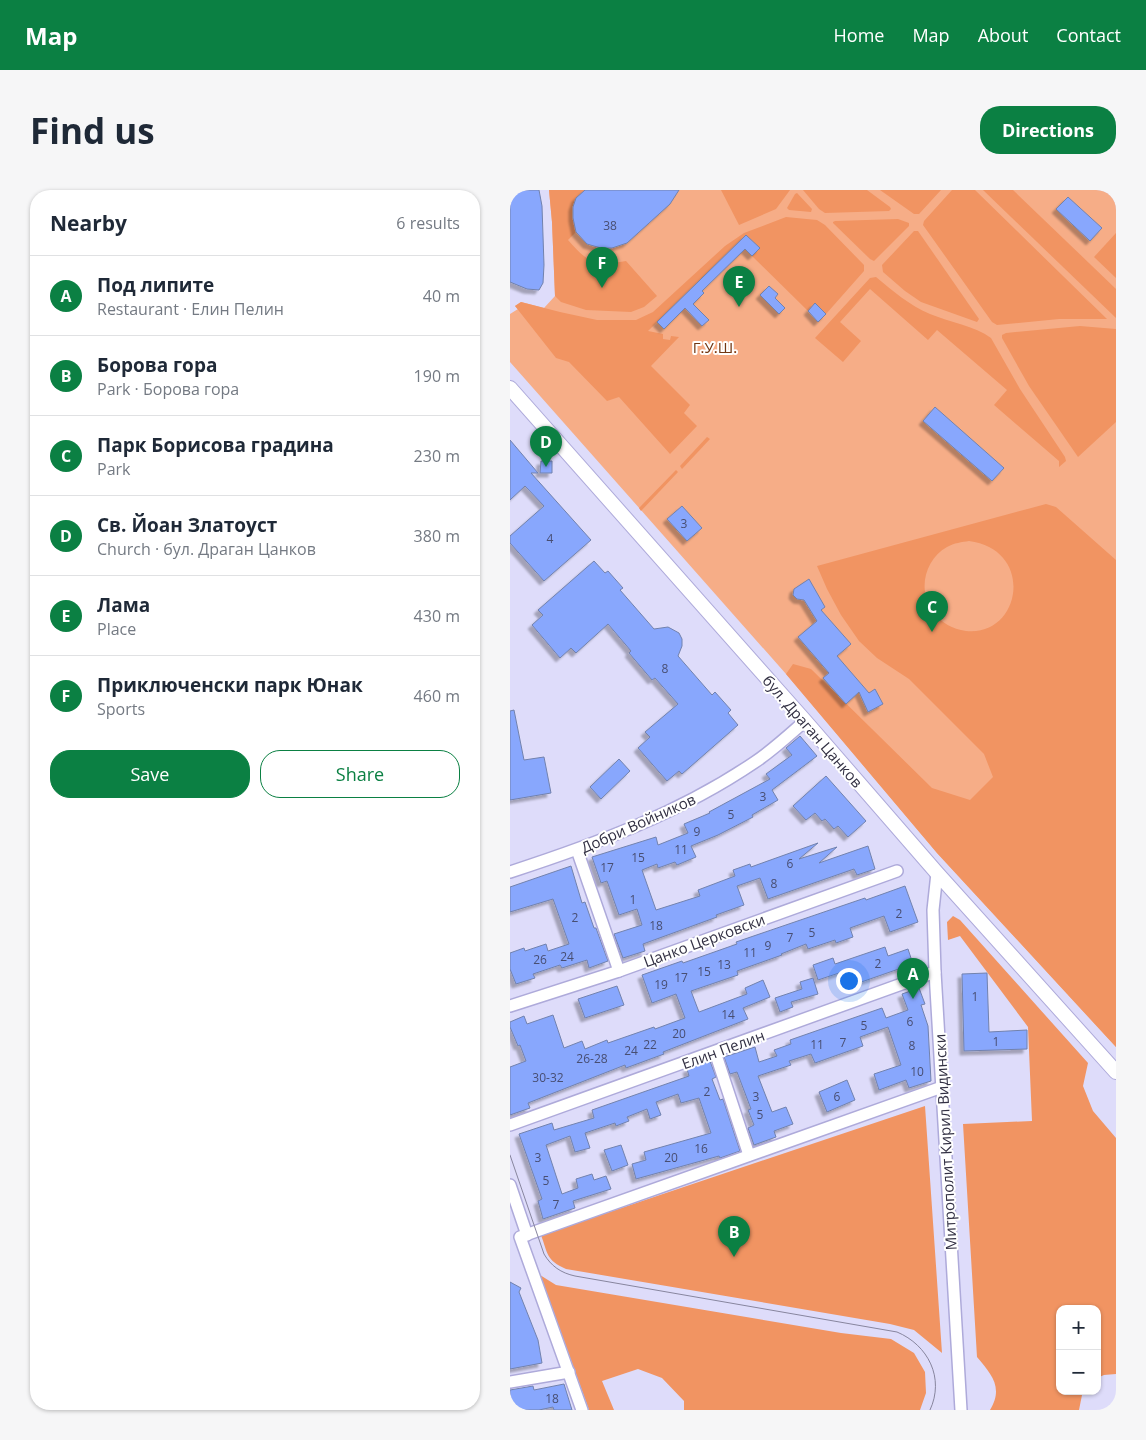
<!DOCTYPE html>
<meta charset="utf-8">
<style>
body{margin:0;font-family:"Open Sans",sans-serif;background:#f6f6f7;color:#1f2937}
.controls{position:absolute;right:15px;bottom:15px;display:grid;overflow:hidden;border-radius:10px;box-shadow:0 1px 4px #0004}
.controls button{width:45px;height:45px;display:grid;place-items:center;padding:0;border:0;border-bottom:1px solid #e0e1e3;background:#fff;color:#1f2937;font:25px sans-serif}
.you{position:absolute;left:338px;top:790px;width:18px;height:18px;margin:-12px;border:4px solid #fff;border-radius:50%;background:#1a73e8;box-shadow:0 0 0 8px #1a73e833}
.badge{display:grid;place-items:center;width:32px;height:32px;border-radius:50%;background:#0b8043;color:#fff;font-size:16px;font-weight:700}
.pin{position:absolute;translate:-50% -41px;filter:drop-shadow(0 1px 2px #0008)}
.pin::after{content:'';position:absolute;top:26px;width:18px;height:15px;background:inherit;clip-path:polygon(0 0,100% 0,50% 100%)}
.list{margin:0;padding:0;list-style:none}
h2{display:flex;justify-content:space-between;align-items:center;height:65px;margin:0;padding:0 20px;font-size:21px}
h2 small{font-size:16px;font-weight:400;color:#747a83}
.list li{display:grid;grid-template-columns:32px 1fr auto;gap:15px;align-items:center;box-sizing:border-box;height:80px;padding:0 20px;border-top:1px solid #e0e1e3}
.list b{display:block;font-size:19px;white-space:nowrap}
.list p{margin:0;font-size:16px;white-space:nowrap;color:#747a83}
.list em{font-size:16px;font-style:normal;color:#747a83}
.actions{display:flex;gap:10px;padding:15px 20px}
.actions a{flex:1;padding:11px 0;border:1px solid #0b8043;border-radius:20px;text-align:center;font-size:18px;color:#0b8043}
.actions .main{background:#0b8043;color:#fff}
.map{position:relative;flex:none;width:606px;height:1220px;overflow:hidden;border-radius:20px}
header{display:flex;align-items:center;gap:30px;box-sizing:border-box;height:70px;padding:0 25px;background:#0b8043;color:#fff}
header strong{font-size:24px}
nav{display:flex;gap:28px;margin-inline-start:auto;font-size:18px}
.intro{display:flex;align-items:center;justify-content:space-between;box-sizing:border-box;height:120px;padding:0 30px}
h1{margin:0;font-size:35px}
.button{padding:12px 22px;border-radius:20px;background:#0b8043;color:#fff;font-size:18px;font-weight:700}
main{display:flex;gap:30px;padding:0 30px}
aside{flex:1;background:#fff;border-radius:20px;box-shadow:0 1px 4px #0004}
.map>svg:first-child{display:block}
.green{fill:#f6ad87}
.forest{fill:#f19462;fill-rule:evenodd}
.building{fill:#88a7fd;stroke:#7282ad;filter:url(#shadow)}
.lines{fill:none;stroke-linecap:round;stroke-linejoin:round}
.minor-casing{stroke:#aeaada;stroke-width:14}
.tertiary-casing{stroke:#aeaada;stroke-width:16}
.minor{stroke:#fff;stroke-width:11}
.tertiary{stroke:#fff;stroke-width:14}
.tram{stroke:#87859e;stroke-width:1}
.labels{text-anchor:middle;dominant-baseline:central;stroke-width:4;stroke-linejoin:round;paint-order:stroke}
.number-label{font-size:12px;fill:#484e72}
.park-label{font-size:15px;fill:#723713;stroke:#fff}
.street-label{font-size:15px;fill:#323043;stroke:#fff}
</style>
<header>
<strong>Map</strong>
<nav><a>Home</a><a>Map</a><a>About</a><a>Contact</a></nav>
</header>
<div class="intro"><h1>Find us</h1><a class="button">Directions</a></div>
<main>
<aside>
<h2>Nearby<small>6 results</small></h2>
<ul class="list">
<li><span class="badge">A</span><div><b>Под липите</b><p>Restaurant · Елин Пелин</p></div><em>40 m</em></li>
<li><span class="badge">B</span><div><b>Борова гора</b><p>Park · Борова гора</p></div><em>190 m</em></li>
<li><span class="badge">C</span><div><b>Парк Борисова градина</b><p>Park</p></div><em>230 m</em></li>
<li><span class="badge">D</span><div><b>Св. Йоан Златоуст</b><p>Church · бул. Драган Цанков</p></div><em>380 m</em></li>
<li><span class="badge">E</span><div><b>Лама</b><p>Place</p></div><em>430 m</em></li>
<li><span class="badge">F</span><div><b>Приключенски парк Юнак</b><p>Sports</p></div><em>460 m</em></li>
</ul>
<div class="actions"><a class="main">Save</a><a>Share</a></div>
</aside>
<div class="map">
<svg width="606" height="1220" viewBox="0 0 606 1220">
<defs>
<filter id="shadow"><feDropShadow dx="-4" dy="4" stdDeviation="1" flood-color="#0004"/></filter>
</defs>
<rect width="100%" height="100%" fill="#dedcfa"/>
<path class="green" d="M39,0H606V857L427,663L276,484L0,172V124L8,119L5,116L11,112L34,118L45,106L42,32Z"/>
<g class="forest">
<path d="M39,0H75C60,14 62,23 66,42L58,50C79,74 85,76 116,71L147,106L134,117L121,122L76,120L51,112L45,106L42,32Z"/>
<path d="M211,0H280L266,19L229,35Z"/>
<path d="M293,0H357L380,17L381,19L379,21L315,23L309,19Z"/>
<path d="M370,0H431L409,24H404Z"/>
<path d="M442,0H465L597,129H549L487,135L482,132L413,35L414,31Z"/>
<path d="M473,0H503L606,99V128Z"/>
<path d="M287,3L302,19L301,22L279,20L277,18L285,4Z"/>
<path d="M276,27L307,30L315,35L354,75V81L316,124L305,113L298,121L242,66L250,58L236,45L138,141L153,144V149L160,150L161,146L169,147L141,176L180,215L174,223L187,236L160,264L109,207L97,211L59,172L46,168L5,116L11,112L50,122L87,130H126L143,122L215,56L234,43Z"/>
<path d="M388,29L399,33V36L364,71L360,69L323,33V32L325,31Z"/>
<path d="M404,41H408L469,129L467,132L411,112L395,101L373,82L372,75Z"/>
<path d="M606,43V88L584,67Z"/>
<path d="M366,87C383,101 399,115 420,124C439,132 465,136 481,148L510,199L555,267L556,271L549,277V271L484,215L497,200L427,140L418,150L360,99L330,132L351,151L333,172L305,148L360,88Z"/>
<path d="M570,136L606,139V232L568,267L519,196L492,148V145L496,143Z"/>
<path d="M197,247L200,249L172,279L170,276Z"/>
<path d="M166,280L168,282L131,321L129,318Z"/>
<path d="M536,314L546,317L606,370V857L427,663L276,484L283,474L301,479L422,598L460,610L483,587L474,564L399,489L367,468L349,451L331,425L317,399L307,376ZM459,351C526,360 511,447 456,441C442,439 432,433 424,423C407,402 414,370 437,357C444,353 452,352 459,351Z"/>
<path d="M443,726L450,730L578,873L573,896L583,921L606,948V1184L594,1185L587,1188V1119H550V1201H569L572,1205L569,1220H480C494,1197 481,1184 467,1167L453,934L522,931L518,837L450,746L438,750L437,732Z"/>
<path d="M415,916L432,1163L404,1140L380,1134L56,1079C36,1070 38,1064 31,1045Z"/>
<path d="M30,1085L46,1095L331,1143L381,1149L404,1163L415,1182L416,1203L410,1220H174V1211L152,1188L128,1179L92,1191L104,1220H79Z"/>
</g>
<g class="building">
<path d="M0,0H29L32,16L34,75L33,93L29,100L17,99L0,92Z"/>
<path d="M75,0H169L160,14L117,53L102,58H91L77,54L66,42L63,28V17L66,8Z"/>
<path d="M558,7L592,38L580,51L546,19Z"/>
<path d="M236,45L250,58L242,66L235,59L192,101L194,103L183,114L199,130L192,136L175,118L154,139L147,132Z"/>
<path d="M259,96L268,104L265,108L275,118L269,124L250,105Z"/>
<path d="M305,113L316,124L308,132L298,121Z"/>
<path d="M425,217L494,278L482,291L413,231Z"/>
<path d="M0,250L28,283H21L81,350L34,391L0,353V346L34,316L15,296L0,310Z"/>
<path d="M31,271H42V283H30Z"/>
<path d="M172,316L192,338L177,351L157,329Z"/>
<path d="M84,371L95,383L98,381L113,398L110,400L144,439L158,437L169,443L172,449V456L168,466L202,505L205,502L221,520L218,523L228,535L172,584L169,581L157,591L128,558L140,547L135,542L168,514L145,488L142,490L119,463L121,461L98,434L66,463L61,458L50,468L22,435L33,425L28,420Z"/>
<path d="M299,389L315,417L311,420L341,454L327,466L359,503L365,499L373,514L358,522L349,502L336,514L313,488L319,483L288,447L307,431L294,410L287,409L283,405L284,399Z"/>
<path d="M4,520L14,570L34,567L41,603L0,610V521Z"/>
<path d="M290,546L307,566L262,600L268,610L242,625L243,627L208,645L181,656L186,667L167,675L165,672L148,678L147,674L132,680L146,720L190,706L188,700L225,686L223,680L240,674L241,677L308,653L289,669L327,657L309,673L358,656L365,679L347,685L344,679L258,709L250,688L227,696L234,715L206,725L207,727L133,754L135,761L113,768L104,744L132,735L127,719L109,725L97,691L91,693L82,667L146,647L148,655L178,643L174,634L200,623L199,622L260,589L256,584L282,565L276,558Z"/>
<path d="M109,569L120,581L91,609L80,597Z"/>
<path d="M316,586L356,631L338,647L328,636L324,639L315,629L312,631L305,623L296,630L283,616Z"/>
<path d="M61,676L72,713L75,712L84,738H86L98,771L79,778L77,770L52,778L50,775L23,784L25,788L6,794L0,779V763L14,758L15,761L36,754L38,761L59,754L43,709L0,722V697Z"/>
<path d="M395,696L408,732L380,742L374,726L340,738L343,747L326,753L325,750L298,759L296,754L271,764L272,765L227,781L228,785L181,801L189,822L237,804L235,798L253,790L260,807L233,818L238,829L153,862L154,864L116,878L115,875L18,913L20,918L0,925V877L16,871L10,855L8,856L0,837V832L14,826L17,834L43,825L54,858L72,851L75,859L97,850L98,853L144,837L145,839L175,828L166,804L142,813L132,785L172,771L173,773L227,754L226,752L355,708L356,710Z"/>
<path d="M375,757L378,766L398,759L403,774L337,797L332,782L308,790L303,775L323,768L325,774Z"/>
<path d="M477,783L479,842L517,840V859L454,861L452,784Z"/>
<path d="M303,788L308,804L281,812L283,817L270,822L265,808L292,799L290,792Z"/>
<path d="M107,796L114,815L75,828L68,809Z"/>
<path d="M409,798L415,814L411,815L418,836L421,891L399,898L396,890L369,900L364,884L391,875L378,837L350,847L353,856L305,873L301,864L279,871L281,875L248,886L262,922L276,917L283,934L264,941L266,947L244,955L238,938L244,935L238,920L241,919L227,882L220,884L214,867L245,857L249,872L267,866L264,860L281,854L280,850L372,818L376,828L398,820L392,804Z"/>
<path d="M200,871L206,887L202,889L210,910L213,909L230,961L210,968L209,966L126,989L122,974L136,970L134,962L201,943L189,908L171,913L168,904L146,912L151,925L140,929L137,919L117,927L119,931L106,936L105,933L75,943L80,958L65,962L60,946L36,955L52,1004L68,998L66,989L82,984L84,990L96,986L101,999L63,1011L65,1018L33,1029L28,1011L32,1009L9,944L42,933L44,940L84,928L82,920L179,886L177,879Z"/>
<path d="M337,890L345,910L317,922L309,902Z"/>
<path d="M111,955L118,975L102,981L94,960Z"/>
<path d="M0,1092L11,1098L9,1102L28,1150L32,1173L0,1179Z"/>
<path d="M54,1194L62,1220H44L43,1217L29,1220H0V1200L23,1196L24,1200Z"/>
</g>
<g class="lines">
<g class="minor-casing">
<g id="minor">
<path d="M67,660L109,781"/>
<path d="M0,682C86,654 170,623 245,572C263,560 279,545 295,531"/>
<path d="M427,683L423,720L425,782L451,1220"/>
<path d="M0,816L109,781L387,681"/>
<path d="M205,862L239,965"/>
<path d="M0,935L425,782"/>
<path d="M0,995L17,1045"/>
<path d="M0,1192L59,1182"/>
<path d="M72,1220L10,1047L432,897"/>
</g>
</g>
<g class="tertiary-casing">
<path id="tertiary" d="M0,198L295,531L427,683L606,882"/>
</g>
<use href="#minor" class="minor"/>
<use href="#tertiary" class="tertiary"/>
<path class="tram" d="M0,965L34,1064C41,1076 51,1083 65,1086L387,1142C418,1155 435,1188 420,1220"/>
</g>
<g class="labels">
<g class="number-label">
<text x="100" y="35">38</text>
<text x="174" y="333">3</text>
<text x="40" y="348">4</text>
<text x="155" y="478">8</text>
<text x="253" y="606">3</text>
<text x="221" y="624">5</text>
<text x="187" y="641">9</text>
<text x="171" y="659">11</text>
<text x="128" y="667">15</text>
<text x="280" y="673">6</text>
<text x="97" y="677">17</text>
<text x="264" y="693">8</text>
<text x="123" y="709">1</text>
<text x="389" y="723">2</text>
<text x="65" y="727">2</text>
<text x="146" y="735">18</text>
<text x="302" y="742">5</text>
<text x="280" y="747">7</text>
<text x="258" y="755">9</text>
<text x="240" y="762">11</text>
<text x="57" y="766">24</text>
<text x="30" y="769">26</text>
<text x="368" y="773">2</text>
<text x="214" y="774">13</text>
<text x="194" y="781">15</text>
<text x="171" y="787">17</text>
<text x="151" y="794">19</text>
<text x="465" y="806">1</text>
<text x="218" y="824">14</text>
<text x="400" y="831">6</text>
<text x="354" y="835">5</text>
<text x="169" y="843">20</text>
<text x="486" y="851">1</text>
<text x="333" y="852">7</text>
<text x="140" y="854">22</text>
<text x="307" y="854">11</text>
<text x="402" y="855">8</text>
<text x="121" y="860">24</text>
<text x="82" y="868">26-28</text>
<text x="407" y="881">10</text>
<text x="38" y="887">30-32</text>
<text x="197" y="901">2</text>
<text x="246" y="906">3</text>
<text x="327" y="906">6</text>
<text x="250" y="924">5</text>
<text x="191" y="958">16</text>
<text x="28" y="967">3</text>
<text x="161" y="967">20</text>
<text x="36" y="990">5</text>
<text x="46" y="1014">7</text>
<text x="42" y="1208">18</text>
</g>
<g class="park-label">
<text x="205" y="157">Г.У.Ш.</text>
</g>
<g class="street-label">
<text transform="translate(303 541) rotate(49)">бул. Драган Цанков</text>
<text transform="translate(128 633) rotate(-24)">Добри Войников</text>
<text transform="translate(194 750) rotate(-20)">Цанко Церковски</text>
<text transform="translate(213 859) rotate(-20)">Елин Пелин</text>
<text transform="translate(435 952) rotate(-93)">Митрополит Кирил Видински</text>
</g>
</g>
</svg>
<div class="controls">
<button>+</button>
<button>−</button>
</div>
<div class="you"></div>
<div class="pin badge" style="left:403px;top:809px">A</div>
<div class="pin badge" style="left:224px;top:1067px">B</div>
<div class="pin badge" style="left:422px;top:442px">C</div>
<div class="pin badge" style="left:36px;top:277px">D</div>
<div class="pin badge" style="left:229px;top:117px">E</div>
<div class="pin badge" style="left:92px;top:98px">F</div>
</div>
</main>
